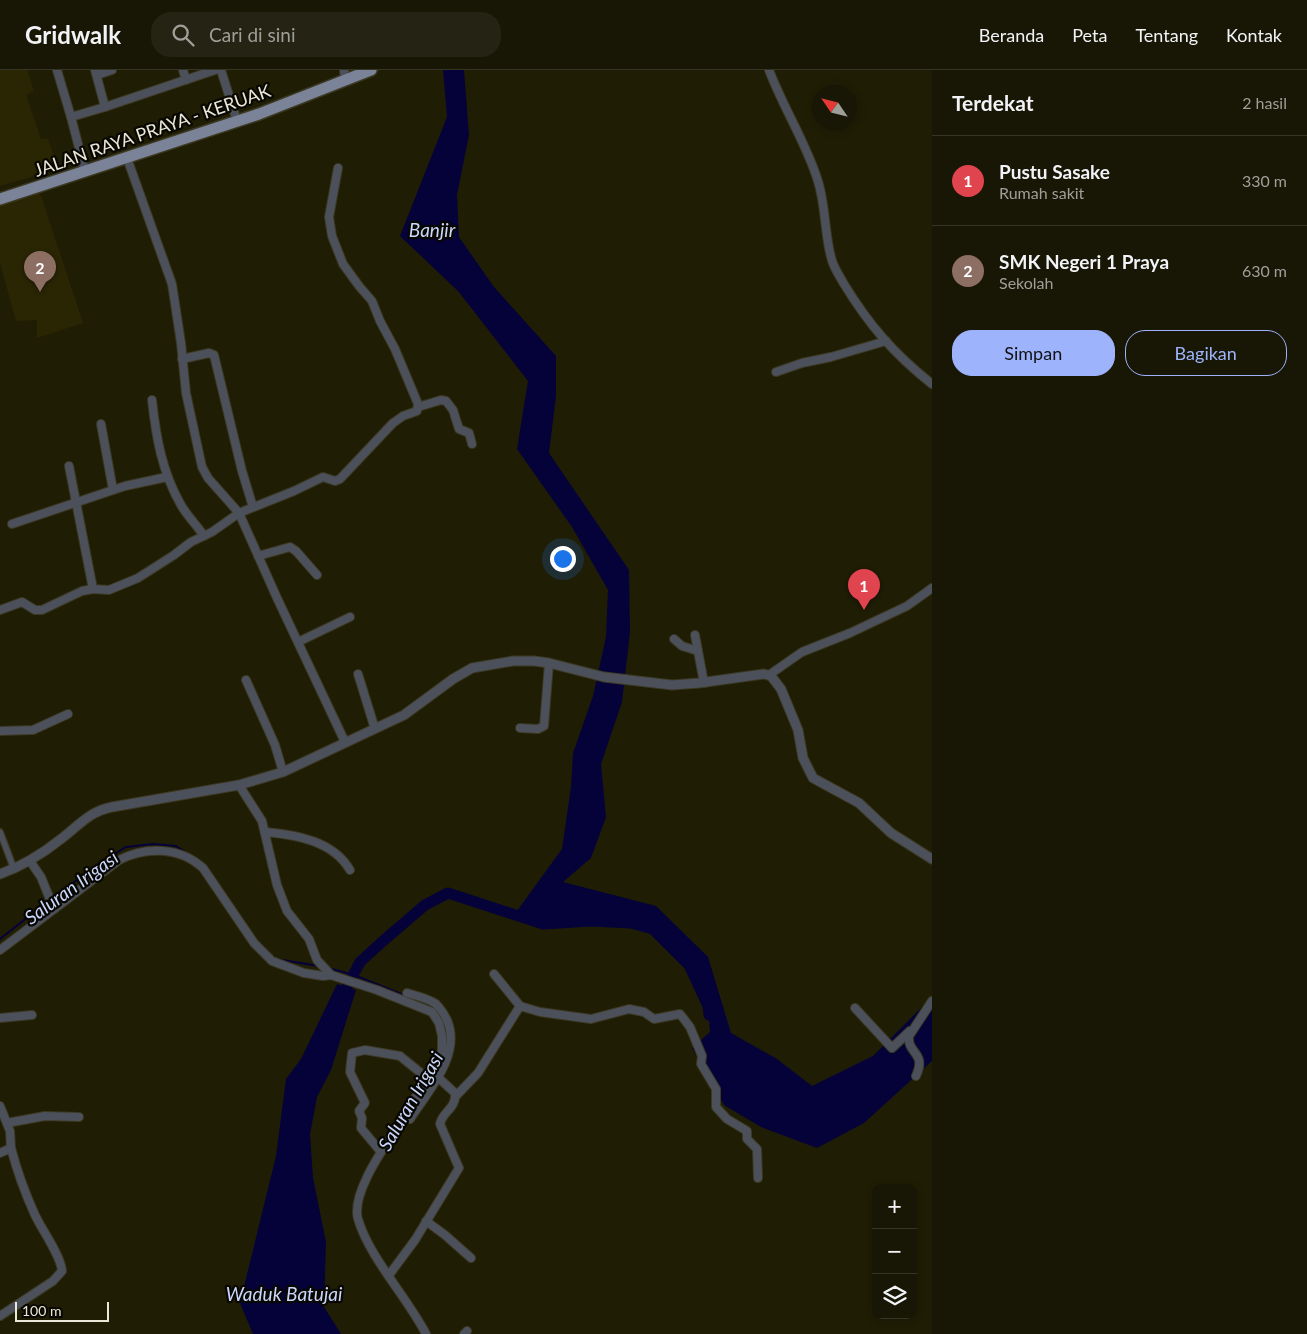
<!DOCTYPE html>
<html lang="id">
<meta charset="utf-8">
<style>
body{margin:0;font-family:Lato,sans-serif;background:#252313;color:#f1f3f6}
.controls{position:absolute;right:15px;bottom:15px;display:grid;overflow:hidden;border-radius:10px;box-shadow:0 2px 8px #0003}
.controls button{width:45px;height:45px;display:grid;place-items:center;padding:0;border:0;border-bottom:1px solid #363526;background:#181604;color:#f1f3f6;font:25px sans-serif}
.compass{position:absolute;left:812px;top:15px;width:45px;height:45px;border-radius:50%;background:#181604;box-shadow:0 2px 8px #0003;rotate:305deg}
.scale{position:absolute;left:15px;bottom:12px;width:94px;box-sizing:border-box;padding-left:5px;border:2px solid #e8e7d8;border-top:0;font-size:14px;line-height:18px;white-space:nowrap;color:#e8e7d8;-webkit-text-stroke:4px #080701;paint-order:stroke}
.you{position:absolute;left:562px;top:488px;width:18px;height:18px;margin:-12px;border:4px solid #fff;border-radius:50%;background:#1a73e8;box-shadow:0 0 0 8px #1a73e833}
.badge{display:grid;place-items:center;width:32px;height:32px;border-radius:50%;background:#9db4fd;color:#fff;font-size:16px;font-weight:700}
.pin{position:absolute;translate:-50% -41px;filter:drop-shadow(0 1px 2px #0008)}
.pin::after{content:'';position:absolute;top:26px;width:18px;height:15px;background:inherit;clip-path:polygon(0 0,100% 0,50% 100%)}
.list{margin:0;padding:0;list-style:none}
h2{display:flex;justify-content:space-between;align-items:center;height:65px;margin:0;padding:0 20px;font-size:21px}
h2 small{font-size:16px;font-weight:400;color:#9f9f9a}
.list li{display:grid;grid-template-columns:32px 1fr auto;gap:15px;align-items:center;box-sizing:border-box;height:90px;padding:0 20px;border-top:1px solid #363526}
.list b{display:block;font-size:19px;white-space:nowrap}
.list p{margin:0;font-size:16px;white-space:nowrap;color:#9f9f9a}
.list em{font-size:16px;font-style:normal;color:#9f9f9a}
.actions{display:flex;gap:10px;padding:15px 20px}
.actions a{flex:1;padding:11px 0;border:1px solid #9db4fd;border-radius:20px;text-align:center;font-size:18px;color:#9db4fd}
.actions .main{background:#9db4fd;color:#111}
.icon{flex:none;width:28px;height:28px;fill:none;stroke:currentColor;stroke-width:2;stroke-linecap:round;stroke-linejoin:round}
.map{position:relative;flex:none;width:932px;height:1264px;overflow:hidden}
header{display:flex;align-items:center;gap:30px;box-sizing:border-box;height:70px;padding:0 25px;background:#181604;border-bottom:1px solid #363526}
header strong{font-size:24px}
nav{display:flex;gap:28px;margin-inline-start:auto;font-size:18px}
.search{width:350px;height:45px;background:#252313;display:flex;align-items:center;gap:12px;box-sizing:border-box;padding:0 18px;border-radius:20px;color:#9f9f9a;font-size:19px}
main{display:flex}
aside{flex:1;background:#181604}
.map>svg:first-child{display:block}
.built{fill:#2a2604}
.water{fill:#05023a}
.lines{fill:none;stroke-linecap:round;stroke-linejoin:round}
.stream{stroke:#05023a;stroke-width:2}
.river{stroke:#05023a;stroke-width:11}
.pedestrian-casing{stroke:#3c3923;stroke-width:8}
.minor-casing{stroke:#3c3923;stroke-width:10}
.tertiary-casing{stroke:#3c3923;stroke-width:11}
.primary-casing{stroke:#3c3923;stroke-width:14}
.pedestrian{stroke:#4c505a;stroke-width:5.5}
.minor{stroke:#4c505a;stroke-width:8}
.tertiary{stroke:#4c505a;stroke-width:9}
.primary{stroke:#7b8399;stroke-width:11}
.labels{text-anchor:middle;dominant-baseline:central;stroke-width:4.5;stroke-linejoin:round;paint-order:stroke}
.street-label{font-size:18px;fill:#e8e7d8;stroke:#080701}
.water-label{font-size:19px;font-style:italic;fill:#cad6fb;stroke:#080701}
</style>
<header>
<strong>Gridwalk</strong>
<div class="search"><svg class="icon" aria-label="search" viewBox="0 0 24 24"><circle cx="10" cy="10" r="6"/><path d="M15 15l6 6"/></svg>Cari di sini</div>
<nav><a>Beranda</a><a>Peta</a><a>Tentang</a><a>Kontak</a></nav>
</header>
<main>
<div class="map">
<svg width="932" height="1264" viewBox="0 0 932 1264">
<rect width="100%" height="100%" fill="#201d05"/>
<g class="built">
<path d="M0,0H27L34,21L26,25L41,69H48L59,99L0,116Z"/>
<path d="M40,123L83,253L37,268V250L16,251L0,193V135Z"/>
</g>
<g class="water">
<path d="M443,0H464L469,65L457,125L459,167L494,217L556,286V326L549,383L629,500L630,562L622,632L601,694L606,747L591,788L563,812L656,836L708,887L731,963L777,989L812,1016L873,986L932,927V991L864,1053L817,1078L761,1057L724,1035L692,978L710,962L708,936L689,895L653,859L631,853L591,851L543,854L514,845L562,779L571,717L573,683L593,626L606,567L608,520L572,457L517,379L528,311L458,221L400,166L447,47Z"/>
<path d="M337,914L356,920L331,1000L317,1027L310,1064L313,1108L326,1172L324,1237L341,1264H253L240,1233L276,1086L286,1009L301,989Z"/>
</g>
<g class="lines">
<g class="stream">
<path d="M53,828L98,794L126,777L153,774L176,776L188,784"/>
<path d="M0,869L47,832"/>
<path d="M273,886L276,889L319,896"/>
<path d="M328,898L354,905L406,926"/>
<path d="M413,928L433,938L434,941"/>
</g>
<path class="river" d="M347,917L360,892L383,871L425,835L448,823L543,854L591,851L631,853L653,859L689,895L708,936L709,945"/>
<g class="pedestrian-casing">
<path id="pedestrian" d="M0,762L14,799"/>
</g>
<g class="minor-casing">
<g id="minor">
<path d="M57,0L71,47L85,101"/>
<path d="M95,0L105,37"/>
<path d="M183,0L186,10"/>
<path d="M221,0L237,51"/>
<path d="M344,0L345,10"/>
<path d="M769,0C783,37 805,71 817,108C826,134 824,161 831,187C833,197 839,205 844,214C869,255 894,284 932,314"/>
<path d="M97,5L112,0"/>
<path d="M71,47L105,37L215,0"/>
<path d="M127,88L172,214L181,273L186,323L202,397L208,408L239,443L277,528L345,672"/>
<path d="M182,289L209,283L214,285L242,401L253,437"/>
<path d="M776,302L802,293L831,287L886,271"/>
<path d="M152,330C156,367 162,402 181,435C187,446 197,455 204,466"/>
<path d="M418,337L441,330L446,331L453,340L459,359L469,363L472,374"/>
<path d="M101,354L113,420"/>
<path d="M69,396L93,519"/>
<path d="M12,454L125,416L167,407"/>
<path d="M258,486L290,477L296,481L317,505"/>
<path d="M0,540L22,532L35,540H42L82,521L93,519L109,520L138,508L174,485L191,472L212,462L239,443L294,421L323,407L335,411L340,409L393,353L403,346L417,341L418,334L395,279L380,251L372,231L359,216L343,194L332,166L329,147L338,98"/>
<path d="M695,565L704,613"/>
<path d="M674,569L682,576L698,581"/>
<path d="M298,572L350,547"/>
<path d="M358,604L375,659"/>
<path d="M769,605L802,582L850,563L907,536L932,518"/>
<path d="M246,610L275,675L283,702"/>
<path d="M520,658L538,659L544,656L549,593"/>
<path d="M0,661L33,660L68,644"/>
<path d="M239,715L262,751L277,815L287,841L309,869L317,890L331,905"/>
<path d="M266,762C297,765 333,771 350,800"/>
<path d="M30,791L41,807L54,839"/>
<path d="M0,880L119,790C146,776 180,777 203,798L254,873L272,891L304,903L323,906L331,905L377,920L432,942L439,953L442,966V980L440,987C426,1011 411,1035 396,1059C383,1079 351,1124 358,1149C369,1187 407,1227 426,1264"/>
<path d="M494,904L520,936"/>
<path d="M407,923C416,926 428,928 436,934C440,938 444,944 447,950C462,985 428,1021 410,1049"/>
<path d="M855,938L892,978L910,961"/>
<path d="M0,948L32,945"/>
<path d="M916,1006C927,982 907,984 909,966L932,931"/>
<path d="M455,1027L478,1003L520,936L540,942L591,949L629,939L644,942L654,949L680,944L690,957L702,986L701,994L716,1019V1037L727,1049L747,1061V1069L757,1079L758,1108"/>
<path d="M0,1036L10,1061L11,1078L0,1083"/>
<path d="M7,1053L45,1046L79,1047"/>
<path d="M381,1082L361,1058L362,1048L359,1041L365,1033L350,1002L352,983L365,980L400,986L427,1008"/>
<path d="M426,1151L445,1165L471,1188"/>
<path d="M389,1205L415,1170L459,1098L440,1054C442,1042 457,1038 455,1023L431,1001"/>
<path d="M0,1246L53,1211L62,1201C61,1186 42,1160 35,1145C25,1123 17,1101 11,1078"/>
<path d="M464,1264L467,1261"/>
</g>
</g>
<g class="tertiary-casing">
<path id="tertiary" d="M0,804C23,796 42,784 61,769C78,756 90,741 112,737L239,715L283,702L404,645L453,609L472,598L513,591H534L549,593L604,607L672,615L699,613L764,604L771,606L781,619L798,660L803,688L813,708L859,733L891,763L932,789"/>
</g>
<g class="primary-casing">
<path id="primary" d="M0,129L259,44L371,0"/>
</g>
<use href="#pedestrian" class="pedestrian"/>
<use href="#minor" class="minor"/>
<use href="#tertiary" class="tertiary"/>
<use href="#primary" class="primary"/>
</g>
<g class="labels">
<g class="street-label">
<text transform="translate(152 60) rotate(-19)">JALAN RAYA PRAYA - KERUAK</text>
</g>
<g class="water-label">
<text x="432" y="159">Banjir</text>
<text transform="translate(71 817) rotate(-36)">Saluran Irigasi</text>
<text transform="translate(410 1031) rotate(-60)">Saluran Irigasi</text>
<text x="284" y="1223">Waduk Batujai</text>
</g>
</g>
</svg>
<div class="controls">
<button>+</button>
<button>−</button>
<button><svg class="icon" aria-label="layers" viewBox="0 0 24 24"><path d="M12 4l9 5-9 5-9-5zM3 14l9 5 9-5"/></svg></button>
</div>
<svg class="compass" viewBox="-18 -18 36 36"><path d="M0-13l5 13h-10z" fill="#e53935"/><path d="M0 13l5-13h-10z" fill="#9f9f9a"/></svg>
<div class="scale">100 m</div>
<div class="you"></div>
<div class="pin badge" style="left:864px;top:540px;background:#e0444e">1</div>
<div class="pin badge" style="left:40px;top:222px;background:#8d6e63">2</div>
</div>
<aside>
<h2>Terdekat<small>2 hasil</small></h2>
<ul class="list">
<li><span class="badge" style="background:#e0444e">1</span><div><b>Pustu Sasake</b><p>Rumah sakit</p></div><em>330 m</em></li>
<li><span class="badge" style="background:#8d6e63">2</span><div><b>SMK Negeri 1 Praya</b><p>Sekolah</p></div><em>630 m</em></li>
</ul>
<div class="actions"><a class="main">Simpan</a><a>Bagikan</a></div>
</aside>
</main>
